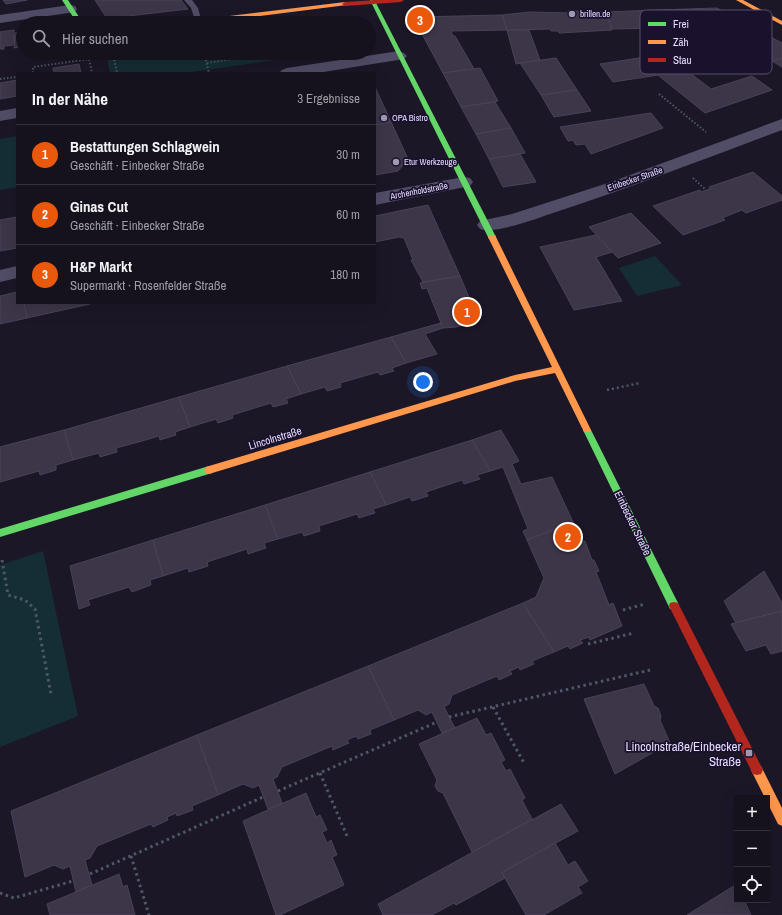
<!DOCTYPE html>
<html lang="de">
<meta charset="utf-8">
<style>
body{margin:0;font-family:"Archivo Narrow",sans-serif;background:#221f2a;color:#f1f3f6}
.controls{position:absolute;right:12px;bottom:12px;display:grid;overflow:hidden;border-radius:0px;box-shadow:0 4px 16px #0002}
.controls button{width:36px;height:36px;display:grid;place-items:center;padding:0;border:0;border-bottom:1px solid #34313b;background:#15111d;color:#f1f3f6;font:20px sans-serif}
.you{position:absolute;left:423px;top:382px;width:14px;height:14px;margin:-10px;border:3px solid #fff;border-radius:50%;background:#1a73e8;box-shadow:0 0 0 6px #1a73e833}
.badge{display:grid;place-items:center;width:26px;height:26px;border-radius:50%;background:#ea580c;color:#fff;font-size:13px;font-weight:700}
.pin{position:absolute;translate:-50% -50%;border:2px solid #fff;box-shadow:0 1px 4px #0006}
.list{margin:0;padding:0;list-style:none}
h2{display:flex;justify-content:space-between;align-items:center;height:52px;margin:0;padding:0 16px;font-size:17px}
h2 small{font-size:13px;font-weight:400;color:#9d9da4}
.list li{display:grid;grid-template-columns:26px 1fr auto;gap:12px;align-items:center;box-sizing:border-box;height:60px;padding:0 16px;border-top:1px solid #34313b}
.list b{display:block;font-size:15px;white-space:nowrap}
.list p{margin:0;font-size:13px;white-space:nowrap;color:#9d9da4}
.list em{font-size:13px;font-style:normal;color:#9d9da4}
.icon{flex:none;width:22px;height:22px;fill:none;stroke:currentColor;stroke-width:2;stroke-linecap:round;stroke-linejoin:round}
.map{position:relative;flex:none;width:782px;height:915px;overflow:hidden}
.search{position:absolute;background:#15111d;box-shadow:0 4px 16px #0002;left:16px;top:16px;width:360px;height:44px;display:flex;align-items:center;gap:10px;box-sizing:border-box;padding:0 14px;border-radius:22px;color:#9d9da4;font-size:15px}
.panel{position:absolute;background:#15111d;box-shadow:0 4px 16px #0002;left:16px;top:72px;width:360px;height:232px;border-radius:0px}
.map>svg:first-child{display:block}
.green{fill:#152e35}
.building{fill:#3c3648;stroke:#4a4259}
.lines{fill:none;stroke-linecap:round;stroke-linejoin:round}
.path-far2{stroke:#4d5768;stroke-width:2;stroke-dasharray:1.5 2;stroke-linecap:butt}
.path-far1{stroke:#4d5768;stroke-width:2.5;stroke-dasharray:2 3;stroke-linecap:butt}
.path{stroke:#4d5768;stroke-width:3;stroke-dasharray:2.5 3.5;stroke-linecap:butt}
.lane{fill:#524d67;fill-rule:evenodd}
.street{fill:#524d67;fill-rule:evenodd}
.fast{fill:#63d668;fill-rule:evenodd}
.slow{fill:#ff974d;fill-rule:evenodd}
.jam{fill:#b3261e;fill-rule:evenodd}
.poi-dot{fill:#9f98b3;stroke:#1a112d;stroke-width:1.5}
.labels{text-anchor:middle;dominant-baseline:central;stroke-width:3.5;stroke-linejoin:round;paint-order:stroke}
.far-poi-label{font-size:9px;fill:#e6ddff;stroke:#1a112d;text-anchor:start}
.far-street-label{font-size:9px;fill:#e6ddff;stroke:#1a112d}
.street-label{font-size:11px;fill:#e6ddff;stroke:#1a112d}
.near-poi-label{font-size:13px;fill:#e6ddff;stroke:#1a112d;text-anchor:end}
.key{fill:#1a112d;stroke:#574e6c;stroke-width:1}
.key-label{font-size:11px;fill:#e6ddff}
</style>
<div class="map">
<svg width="782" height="915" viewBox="0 0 782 915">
<rect width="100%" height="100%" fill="#1c1727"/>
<g class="green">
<path d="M77,53H324L185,73H110L106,54L54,60L53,56Z"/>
<path d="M17,136V187L0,190V139Z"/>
<path d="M655,256L682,285L637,296L619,268Z"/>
<path d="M43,551L78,716L0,747V565Z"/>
</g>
<g class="building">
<path d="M3,0H27L6,4Z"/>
<path d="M95,0H181L188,9L111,18L106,17Z"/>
<path d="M717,8L763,33L744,42L708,54L697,46L725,37L706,26L664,28L657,10Z"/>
<path d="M657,10L664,28L612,29L606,12Z"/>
<path d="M568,11L606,12L612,30L559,33V31H551L550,29L507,30L502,15L530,12L569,13Z"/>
<path d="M502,15L507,30L451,31L453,36H455L474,69L443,73L414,19L417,17Z"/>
<path d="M14,30L13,45L4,46V49H0V32Z"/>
<path d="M507,30H529L540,60L516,64Z"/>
<path d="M23,32V46L14,48L15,33Z"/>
<path d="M763,33L782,43V58L769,62L748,50L734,54L725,49Z"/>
<path d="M665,54L711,89L752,76L772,90L705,113L658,75L613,82L600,64Z"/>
<path d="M556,58L577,90L541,95L520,63Z"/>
<path d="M782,58V67L772,61Z"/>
<path d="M79,64L81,73H54L53,68Z"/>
<path d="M480,68L498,101L461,107L443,73Z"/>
<path d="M17,80V96L0,99V83Z"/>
<path d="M375,87L391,122L375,125Z"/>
<path d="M577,90L591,111L554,117L541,95Z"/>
<path d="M495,102L511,128L476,134L461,107Z"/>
<path d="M651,113L663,128L591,154L585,144L576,145L573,140L568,141L560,127Z"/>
<path d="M391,122L408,159L398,171L375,175V125Z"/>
<path d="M511,128L525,153L489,159L476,134Z"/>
<path d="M520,154L536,182L503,187L489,159Z"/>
<path d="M753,172L782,196V200L746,213L742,210L722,218L725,220L683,235L653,206L700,190L701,192L710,189L709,187Z"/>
<path d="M428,205L460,276L423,282L411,260H413L404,238L399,237L375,242V216Z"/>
<path d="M631,213L661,243L618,258L589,227Z"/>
<path d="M17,217V248L0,251V220Z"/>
<path d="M596,235L612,252L596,257L622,301L574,310L540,247Z"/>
<path d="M460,276L479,321L456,327L443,328L427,288L422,289L420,283Z"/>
<path d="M17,292V303H24L27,318L0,324V296Z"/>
<path d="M24,303H89L90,304L27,318Z"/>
<path d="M441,323L443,328L425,334L437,354L406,363L391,337Z"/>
<path d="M391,337L406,363L392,368L394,371L380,375L378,372L340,383L341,387L327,391L325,387L301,394L287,366Z"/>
<path d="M287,366L301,394L286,399L288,403L273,407L271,403L232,415L233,418L218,423L216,419L190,427L179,397Z"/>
<path d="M179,397L190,427L175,432L176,435L160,440L159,436L142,441L116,448L117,452L100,457L99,453L73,460L64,430Z"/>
<path d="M64,430L73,460L56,465V470L40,475L39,471L0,482V447Z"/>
<path d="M501,430L519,461L512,464L521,484L552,477L573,522L527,540L523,531L528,529L503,467L490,471L472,440Z"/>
<path d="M472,440L490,471L477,475L480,479L464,484L462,480L426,492L428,496L412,501L410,497L386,505L370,472Z"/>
<path d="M370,472L386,505L373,509L375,513L359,518L357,514L319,526L320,531L304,536L302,532L278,539L265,505Z"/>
<path d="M265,505L278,539L264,543L266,548L248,554L247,549L207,562L208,566L189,572L188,568L163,576L153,540Z"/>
<path d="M573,522L582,542L585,541L592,560H594L599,571L596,572L609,605L613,603L622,626L590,640L589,637L580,640L583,643L570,649L568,646L554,652L523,603L536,597L544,578L527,540Z"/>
<path d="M153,540L163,576L150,580L151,585L132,592L129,587L88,600L90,605L79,609L70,566Z"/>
<path d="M764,571L782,603V611L736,623L724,601Z"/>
<path d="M523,603L554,652L532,661L534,664L520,670L519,667L510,671L512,674L499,680L497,676L452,695L449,704L444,707L455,728L442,733L432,712L426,715L418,710L394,720L368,666Z"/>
<path d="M782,611V651L771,654L766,645L746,651L731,624Z"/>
<path d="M368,666L394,720L370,730L371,734L358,739L356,736L347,740L349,743L333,750L332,746L282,767L277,777L273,779L282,803L268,809L259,785L253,788L243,784L218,795L197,735Z"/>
<path d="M644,684L654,706L658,708L661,716L660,720L670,743L615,774L584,699Z"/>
<path d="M477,718L486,735L491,733L505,760L501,762L506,771L510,769L525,798L522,800L532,819L472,852L443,793L438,791L435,786L437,780L419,744Z"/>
<path d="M197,735L218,795L192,806L193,810L177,816L176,813L167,817L168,820L153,827L151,824L97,846L90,858L85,860L92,885L76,892L70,866L63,869L54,865L25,877L11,811Z"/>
<path d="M306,793L316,817L320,815L327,830L322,832L327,843L331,840L337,855L332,857L344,885L280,915H276L243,821Z"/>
<path d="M561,804L578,831L502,872L505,878L456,905L454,903L432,915H383L378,904Z"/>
<path d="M555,843L568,865L575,861L588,881L578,887L582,893L544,915H526L502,873Z"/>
<path d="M119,874L123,887L127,885L135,915H50L47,904Z"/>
<path d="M737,884V900H744L751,915H687Z"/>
</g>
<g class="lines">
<g class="path-far2">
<path d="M113,53L117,73"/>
<path d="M204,53L209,73"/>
<path d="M228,53L230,59"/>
<path d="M207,63L271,53"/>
<path d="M33,73V67L89,59L92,73"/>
<path d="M0,79L17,77"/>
<path d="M659,94L706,132"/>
<path d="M693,178L706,190"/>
</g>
<path class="path-far1" d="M607,390L640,383"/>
<g class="path">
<path d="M2,560L8,595L25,600L35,609L51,694"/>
<path d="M623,610L645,604"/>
<path d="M588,644L634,633"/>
<path d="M493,707L524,763"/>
<path d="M449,717L650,670"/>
<path d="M320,773L347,836"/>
<path d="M278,791L437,722"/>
<path d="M131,856L149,915"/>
<path d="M90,874L263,797"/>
<path d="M0,893L14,898L73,881"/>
</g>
<path class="lane" d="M184,0H192L198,8L202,23H196L191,8Z"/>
<g class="street">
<path d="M70,5L75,6L77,9L75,12L0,23V15Z"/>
<path d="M399,51L404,53L407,56L404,59L317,73H279L282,70L287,68Z"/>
<path d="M17,108V118L0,121V111Z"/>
<path d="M782,119V130C707,158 632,187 556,212C538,218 497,234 480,229L477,225L480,221L512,214L611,182Z"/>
<path d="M464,177L470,178L473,182L470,186L375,205V193Z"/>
<path d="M17,266V278L0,282V270Z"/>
</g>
<g class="fast">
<path d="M62,0H68L83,23H77Z"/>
<path d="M370,0L375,1L496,237L495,239H489L488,237Z"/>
<path d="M587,427L591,430L678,603L679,606L678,609L674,610L670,609L583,430Z"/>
<path d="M209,466L212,467L214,470L212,473L0,537V529Z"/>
</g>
<g class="slow">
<path d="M736,0H743L782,21V25Z"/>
<path d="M345,2L347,3V5L203,23H185L188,21Z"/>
<path d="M489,235H495L496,237L591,430L590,432H584L555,373L515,381L209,474L206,473L204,470L206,467L209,466L515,375L552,367L488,237Z"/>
<path d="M757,765L761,766L782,808V826L778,824L767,802V798H765L751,770L753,766Z"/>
</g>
<g class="jam">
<path d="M377,0H404L401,2L345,6L342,4L345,2Z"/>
<path d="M674,602L678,603L761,766L763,770L761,774L757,775L753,774L669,606L670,603Z"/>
</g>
</g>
<g class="poi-dot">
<circle cx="572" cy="14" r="4"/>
<circle cx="384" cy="118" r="4"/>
<circle cx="396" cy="162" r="4"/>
<rect x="745" y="749" width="8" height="8" rx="2"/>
</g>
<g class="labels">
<g class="far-poi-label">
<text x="580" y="14">brillen.de</text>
<text x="392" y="118">OPA Bistro</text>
<text x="404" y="162">Etur Werkzeuge</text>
</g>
<g class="far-street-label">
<text transform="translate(635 179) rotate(-19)">Einbecker Straße</text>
<text transform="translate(419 191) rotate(-11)">Archenholdstraße</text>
</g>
<g class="street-label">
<text transform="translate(275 438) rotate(-17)">Lincolnstraße</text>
<text transform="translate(633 523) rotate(64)">Einbecker Straße</text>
</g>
<g class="near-poi-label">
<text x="741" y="746">Lincolnstraße/Einbecker<tspan x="741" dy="15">Straße</tspan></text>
</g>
</g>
<rect x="640" y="10" width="132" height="64" rx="6" class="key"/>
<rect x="648" y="22" width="18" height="4" fill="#63d668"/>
<rect x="648" y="40" width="18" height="4" fill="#ff974d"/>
<rect x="648" y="58" width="18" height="4" fill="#b3261e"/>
<g class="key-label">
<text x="673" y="28">Frei</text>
<text x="673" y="46">Zäh</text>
<text x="673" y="64">Stau</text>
</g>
</svg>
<div class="controls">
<button>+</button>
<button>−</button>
<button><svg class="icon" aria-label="locate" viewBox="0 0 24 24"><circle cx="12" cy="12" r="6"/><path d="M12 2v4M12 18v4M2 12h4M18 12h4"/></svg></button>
</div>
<div class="you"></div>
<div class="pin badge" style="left:467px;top:312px">1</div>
<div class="pin badge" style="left:568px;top:537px">2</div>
<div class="pin badge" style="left:420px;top:20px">3</div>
<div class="search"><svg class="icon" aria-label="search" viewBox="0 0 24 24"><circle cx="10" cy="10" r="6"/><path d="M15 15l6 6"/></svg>Hier suchen</div>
<section class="panel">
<h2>In der Nähe<small>3 Ergebnisse</small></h2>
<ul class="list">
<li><span class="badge">1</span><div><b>Bestattungen Schlagwein</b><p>Geschäft · Einbecker Straße</p></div><em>30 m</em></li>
<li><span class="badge">2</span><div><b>Ginas Cut</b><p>Geschäft · Einbecker Straße</p></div><em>60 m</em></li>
<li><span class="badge">3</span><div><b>H&amp;P Markt</b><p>Supermarkt · Rosenfelder Straße</p></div><em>180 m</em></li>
</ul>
</section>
</div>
